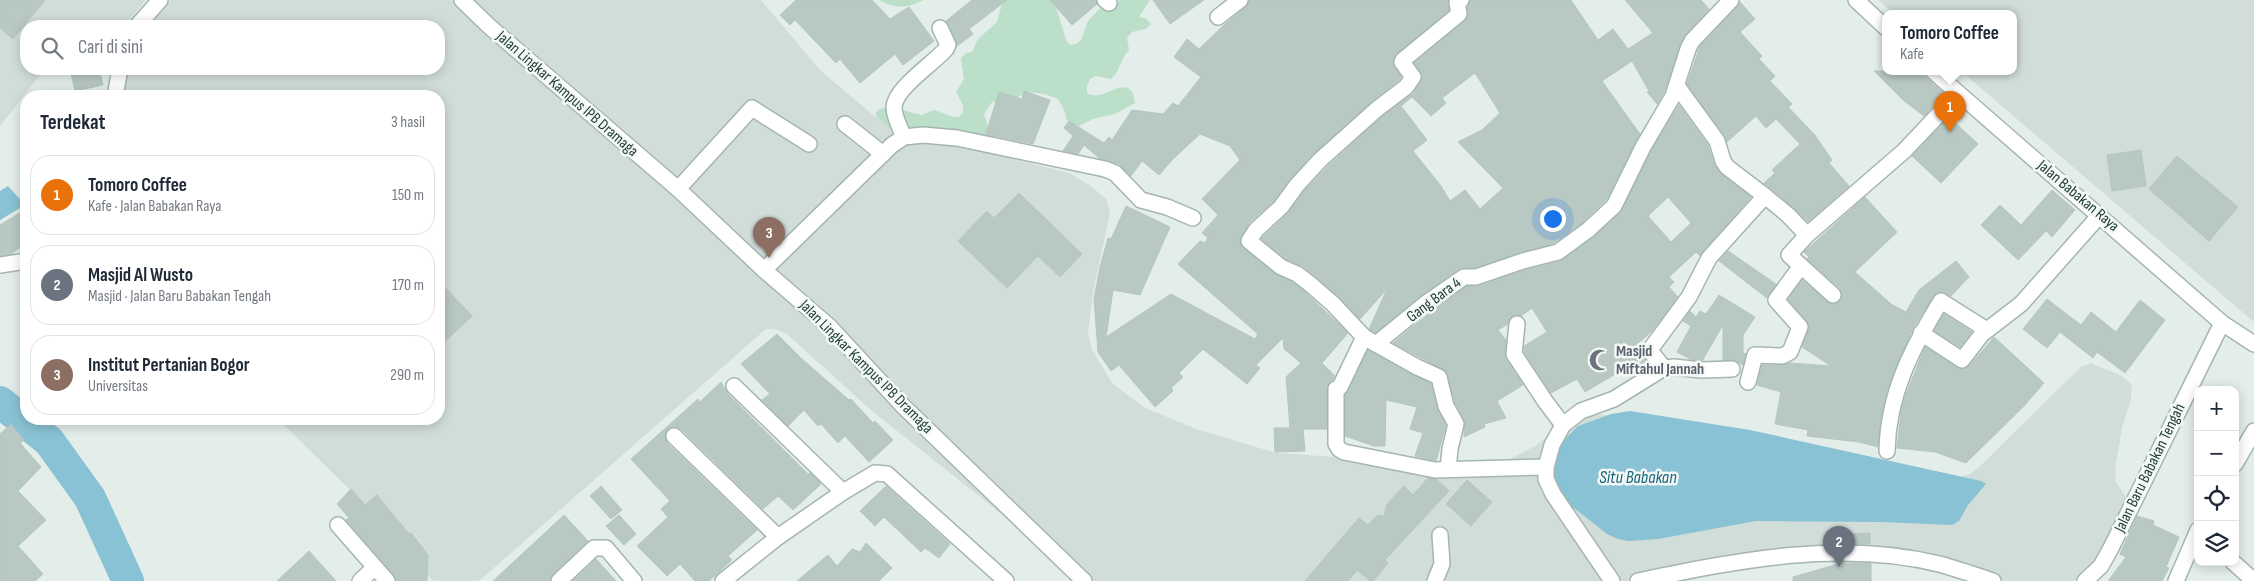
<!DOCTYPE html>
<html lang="id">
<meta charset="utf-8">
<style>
body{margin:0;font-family:"Sofia Sans Condensed",sans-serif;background:#f6f6f7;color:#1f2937}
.controls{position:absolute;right:15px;bottom:15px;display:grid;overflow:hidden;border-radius:10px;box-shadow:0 2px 12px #0003}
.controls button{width:45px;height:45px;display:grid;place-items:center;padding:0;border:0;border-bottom:1px solid #e0e1e3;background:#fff;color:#1f2937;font:25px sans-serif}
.you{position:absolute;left:1552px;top:218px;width:18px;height:18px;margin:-12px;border:4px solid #fff;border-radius:50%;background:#1a73e8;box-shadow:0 0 0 8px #1a73e833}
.badge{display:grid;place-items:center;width:32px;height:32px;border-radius:50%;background:#805546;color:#fff;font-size:16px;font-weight:700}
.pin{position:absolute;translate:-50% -41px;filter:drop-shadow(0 1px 2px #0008)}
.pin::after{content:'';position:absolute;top:26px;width:18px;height:15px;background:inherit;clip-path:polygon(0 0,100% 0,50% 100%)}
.popup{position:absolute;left:1882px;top:10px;width:135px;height:65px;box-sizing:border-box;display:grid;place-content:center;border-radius:10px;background:#fff;filter:drop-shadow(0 1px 4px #0005);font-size:16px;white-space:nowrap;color:#747a83}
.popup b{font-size:19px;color:#1f2937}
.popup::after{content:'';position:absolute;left:50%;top:100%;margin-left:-10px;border:10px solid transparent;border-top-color:#fff}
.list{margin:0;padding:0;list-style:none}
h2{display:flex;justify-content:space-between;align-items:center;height:65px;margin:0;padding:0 20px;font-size:21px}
h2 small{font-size:16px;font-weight:400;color:#747a83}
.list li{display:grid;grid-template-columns:32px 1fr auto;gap:15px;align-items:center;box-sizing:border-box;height:80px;margin:0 10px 10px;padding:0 10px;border:1px solid #e0e1e3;border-radius:20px}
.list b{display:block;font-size:19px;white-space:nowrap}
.list p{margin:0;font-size:16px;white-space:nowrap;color:#747a83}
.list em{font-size:16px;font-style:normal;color:#747a83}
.icon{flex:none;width:28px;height:28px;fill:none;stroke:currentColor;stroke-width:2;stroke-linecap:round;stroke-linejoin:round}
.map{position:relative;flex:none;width:2254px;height:581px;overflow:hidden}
.search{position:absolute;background:#fff;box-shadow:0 2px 12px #0003;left:20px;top:20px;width:425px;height:55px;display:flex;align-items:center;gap:12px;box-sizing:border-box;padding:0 18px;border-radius:20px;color:#747a83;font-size:19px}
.panel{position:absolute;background:#fff;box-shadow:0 2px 12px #0003;left:20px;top:90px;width:425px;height:335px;border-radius:20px}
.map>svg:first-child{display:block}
.built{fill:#d1ddd9}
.green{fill:#bbdfc8}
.water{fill:#89c2d4}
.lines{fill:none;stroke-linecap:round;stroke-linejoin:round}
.river{stroke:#89c2d4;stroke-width:32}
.building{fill:#b8c8c3;stroke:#b5c7c1;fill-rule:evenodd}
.minor-casing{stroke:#a5b5b1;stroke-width:18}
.tertiary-casing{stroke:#a5b5b1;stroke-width:18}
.minor{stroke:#fff;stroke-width:15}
.tertiary{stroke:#fff;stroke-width:15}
.labels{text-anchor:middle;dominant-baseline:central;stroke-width:5;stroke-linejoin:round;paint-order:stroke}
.street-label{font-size:16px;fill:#223f3a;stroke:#f4f9f7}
.worship-label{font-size:16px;font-weight:bold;fill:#5b616d;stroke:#f4f9f7;text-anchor:start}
.water-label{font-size:18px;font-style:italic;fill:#19657e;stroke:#f4f9f7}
</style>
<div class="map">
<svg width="2254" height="581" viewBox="0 0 2254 581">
<rect width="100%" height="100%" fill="#e3ede9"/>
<g class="built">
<path d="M0,0H146L124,26H26V69H59L40,75L0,126Z"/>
<path d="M170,0H761L820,70L873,115L906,132L1069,173L1091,186L1106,199L1110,213L1093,292L1088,333L1092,350L1113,384L1145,408L1196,429L1276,453L1485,467L1510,459L1535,446L1562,425L1587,414L1624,416L1957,477L1968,475L1977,469L2081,367L2091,363L2122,376L2132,385L2131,399L2122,428L2115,470L2116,482L2129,502L2085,581H1975L1924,559L1838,553L1635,581H1086L872,411L786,333L775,329H766L479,581H433L349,489L278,419H439V96H116L122,69H439V26H148Z"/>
<path d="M1878,0H2254V322L1961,71H2014V13H1894Z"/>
</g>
<g class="green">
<path d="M879,0H923C907,9 895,9 879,0Z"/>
<path d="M1003,0H1054L1066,40L1070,45L1076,44L1081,40L1088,21L1101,7L1114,4L1121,0H1150L1139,17L1145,18L1151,24L1146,29L1132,32L1127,38L1129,50C1120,59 1120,72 1111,79L1096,76L1090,79L1087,86V93C1091,95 1095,96 1099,95C1113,92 1132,75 1135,103L1115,114L1093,119L1079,126L1072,124L1066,119L1065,112L1058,99L1044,94L1027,92L1014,99L992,102L984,114L988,126L1000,144L998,151L983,154L970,147L892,129L885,125L875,114L879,109C896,104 906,112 922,115L934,110L953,117H959L963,112V105L956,92L964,79L961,58L966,53L972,52L978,39L997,22Z"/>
</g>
<g class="water">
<path d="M8,186L25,205L0,220V191Z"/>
<path d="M1630,411L1750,430L1981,481L1986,484L1968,505L1959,521L1952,525L1881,522L1756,521L1658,539L1628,541L1618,539L1607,534L1574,508L1567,505L1560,497L1550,470L1554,456L1566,438L1578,426L1611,414Z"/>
</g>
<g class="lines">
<path class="river" d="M0,402L49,441L90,498L128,581"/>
</g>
<g class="building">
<path d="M0,0H45L13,39L0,28Z"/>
<path d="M796,0H872L890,19L909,7L934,41L903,65L895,54L860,83L840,59L836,63L795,20L790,25L780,15Z"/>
<path d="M972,0H1007L969,29L973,34L957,46L946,21Z"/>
<path d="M1050,0H1096L1097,4L1072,25Z"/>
<path d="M1153,0H1204L1170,24Z"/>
<path d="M1249,0H1448L1449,10L1395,56L1393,63L1401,77L1399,80L1371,102L1313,154L1290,179L1274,201L1249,223L1240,240L1243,248L1275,274L1292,282L1304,291L1348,333L1322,363L1335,376L1327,388V429H1303L1305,451L1275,452L1274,428H1290L1286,377L1301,363L1284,349L1283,338L1256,365L1260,368L1247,384L1203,349L1179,373L1183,377L1171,388L1173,391L1155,407L1119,365L1111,371L1098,352L1094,299L1100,267L1108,238L1111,239L1126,206L1170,227L1140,295L1113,290L1106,337L1171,294L1255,339L1258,334L1178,264L1200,241L1205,243L1208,238L1202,233L1218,215L1202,199L1240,160L1230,146L1200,134L1172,160L1159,175L1142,161L1131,176L1119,164L1099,158L1084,145L1078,154L1063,151L1073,136L1064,128L1069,121L1104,143L1109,137L1112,140L1132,110L1163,114L1173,103L1178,106L1201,77L1174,57L1187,39L1199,49L1226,23L1246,7Z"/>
<path d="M1470,0H1571L1598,40L1613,29L1628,49L1653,33L1625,0H1701L1709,9L1684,37L1664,92L1657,104L1647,92L1649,91L1632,61L1602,81L1640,134L1606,200L1582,223L1554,243L1474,268L1459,269L1419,297L1375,333L1369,329L1387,289L1360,319L1316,277L1303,266L1286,259L1261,239L1287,214L1304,191L1327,167L1383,116L1414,93L1422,77L1414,63L1465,21L1468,17L1467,7ZM1475,73L1500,113L1482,130L1458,142L1503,188L1480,209L1465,190L1450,201L1441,186L1413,151L1427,140L1401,106L1412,97L1431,116L1446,103L1442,98Z"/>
<path d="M1740,2L1755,19L1740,32L1762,56L1759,59L1775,76L1770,81L1792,104L1788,107L1814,134L1832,160L1829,163L1849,186L1808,222L1794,208L1764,183L1775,173L1772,170L1800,144L1776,119L1766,128L1756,116L1727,142L1687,84L1700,46Z"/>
<path d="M70,69H99L103,85L75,91Z"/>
<path d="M1874,71H1918L1945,94L1924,116L1903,100Z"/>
<path d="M1024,91L1050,100L1033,144L986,134L999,92L1022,99Z"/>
<path d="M1679,105L1708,145L1714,164L1719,172L1751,197L1700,256L1696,252L1669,277L1674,282L1669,287L1678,297L1652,331L1633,348L1642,354L1650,366L1638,373L1631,365L1585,392L1577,379L1551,393L1524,352V346L1547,332L1532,308L1521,316H1513L1508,324L1498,330L1506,340V359L1523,385L1497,401L1506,418L1484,424L1485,427L1464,437V420L1455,403L1446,371L1393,343L1431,312L1467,286H1479L1526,270L1561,261L1594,237L1622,210L1651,151ZM1668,197L1691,223L1671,242L1648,216Z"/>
<path d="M1949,117L1978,144L1941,183L1912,156Z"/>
<path d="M2141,150L2146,186L2112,191L2107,155Z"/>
<path d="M2177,156L2238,207L2209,241L2149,189Z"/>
<path d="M2052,190L2075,210L2052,237L2046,231L2018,260L1981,225L2000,205L2021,225Z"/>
<path d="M1019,193L1082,254L1060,277L1038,256L1007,288L958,241L987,211L994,218Z"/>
<path d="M1865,197L1897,232L1855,272L1891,304L1906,312L1919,290L1956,261L1969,277L1951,296L1942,292L1936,293L1913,328L1888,388L1883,408L1878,447L1859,442L1807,436L1808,430L1775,424L1781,392L1757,385L1762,365H1782L1790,363L1831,366L1802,347L1809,325L1788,299L1802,280L1827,302L1835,304L1840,301L1842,296L1840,288L1807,259L1809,257L1804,252Z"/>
<path d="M26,209V243L11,254L0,256V225Z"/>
<path d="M1728,251L1776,284L1767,298L1719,261Z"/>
<path d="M439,281L472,316L439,347Z"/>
<path d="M1719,295L1755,317L1743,335V353L1746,354L1743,365L1736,361L1723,360V325L1702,361L1690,359L1677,352L1691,326L1683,321L1690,311L1696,317L1700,311L1706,314Z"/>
<path d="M2047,299L2081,325L2091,312L2116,332L2140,300L2165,320L2125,373L2097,352L2093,358L2060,332L2047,348L2023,329Z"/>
<path d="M1944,314L1972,332L1960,347L1934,331Z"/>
<path d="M777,334L802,359L849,400L851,399L873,423L875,421L893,440L869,462L845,436L838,443L821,424L818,426L804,410L788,426L762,400L770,394L741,364Z"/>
<path d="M1994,337L2044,383L2023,407L1966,463L1935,452L1897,448L1901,412L1906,394L1925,347L1962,369L1969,366Z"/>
<path d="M1368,350L1431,384L1437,408L1446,425L1436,461L1415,456L1423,433L1410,429L1417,407L1386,400L1385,446H1374L1345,436V394Z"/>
<path d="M721,382L727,393L808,474L810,473L821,484L793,510L778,496L763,509L681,429L676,427L668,429L665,434L667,443L757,530L728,556L732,560L709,581H695L680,564L667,576L637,546L668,517L661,509L670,501L631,459L698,399L700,402Z"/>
<path d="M11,424L24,440L20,443L41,467L18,491L46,520L18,546L43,574L35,581H0V434Z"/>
<path d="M1428,478L1436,479L1449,491L1385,560L1388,563L1373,581H1370L1357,570L1348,581H1305L1359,518L1368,525L1378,515L1384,516L1387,504L1404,486L1413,495Z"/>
<path d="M1467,480L1492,502L1471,526L1446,504Z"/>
<path d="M601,486L622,510L611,519L590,496Z"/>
<path d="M886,486L950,544L939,558L925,548L921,552L884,517L875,526L860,511Z"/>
<path d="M351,489L365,505L377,495L409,534L411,533L428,555L427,581H396L394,575L346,520L349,518L337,504Z"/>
<path d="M564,515L588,541L553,574L550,581H493Z"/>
<path d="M619,515L636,534L624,545L606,526Z"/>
<path d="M2137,516L2154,521L2153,525L2179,537L2166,567L2169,568L2162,581H2108L2126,557L2120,554Z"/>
<path d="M1870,533V544H1847V534Z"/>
<path d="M866,543L892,568L879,581H797L828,555L837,566L852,549L860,552Z"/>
<path d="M309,551L336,581H277Z"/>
<path d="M596,559L616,581H573Z"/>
<path d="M1842,563H1871V581H1793V577Z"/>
</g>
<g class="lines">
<g class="minor-casing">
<g id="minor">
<path d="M1105,0L1109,3"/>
<path d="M1218,17L1240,0"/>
<path d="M137,26L160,0"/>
<path d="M1677,86L1717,141L1723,161L1727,167L1765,196"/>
<path d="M115,96L120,69"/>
<path d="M845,124L883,154"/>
<path d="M904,137C900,128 894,117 894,107C895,88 934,63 946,49L948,45L940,28"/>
<path d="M678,189L752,108L809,144"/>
<path d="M0,265L26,261"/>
<path d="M764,270L892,145L904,137L923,135L957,138L1105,169L1115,173L1141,200L1167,207L1193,218"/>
<path d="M1833,295L1789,255L1807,235L1904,151L1958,94"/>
<path d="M1517,324L1514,354L1545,401L1563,425"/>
<path d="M1921,333L1962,360L1982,334L2021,304L2100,215"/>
<path d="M1364,337L1333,304L1310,284L1297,274L1281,267L1249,241L1256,230L1281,207L1297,185L1320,160L1377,109L1406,87L1413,77L1402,62L1403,60L1459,14L1457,3L1461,0"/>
<path d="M1376,344L1417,367L1439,377L1446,406L1456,424L1450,449L1448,469"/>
<path d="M1664,368L1651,352L1652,347L1689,297L1709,258L1765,196L1788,215L1807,235"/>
<path d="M1748,382L1755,355L1782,356L1790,352L1800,327L1776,300L1801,266"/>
<path d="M734,386L843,492"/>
<path d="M674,436L778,537"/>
<path d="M1887,451C1888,394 1912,348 1941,301L1987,330"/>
<path d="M1546,467L1435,470L1344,452L1339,449L1336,444V389L1340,387L1364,337L1376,344L1425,304L1464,277H1476L1523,261L1558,252L1588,230L1614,206L1643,147L1673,96L1688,49L1692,41L1731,0"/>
<path d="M338,525L387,581"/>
<path d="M2233,562L2254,581"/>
<path d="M360,581L374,568"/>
<path d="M559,581L594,548H606L634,581"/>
<path d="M723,581L778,537L843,492L875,473L887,474L1006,581"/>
<path d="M1435,581L1442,564L1440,535"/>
<path d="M1612,581L1553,494L1546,479V467L1552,445L1563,425L1581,411L1614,399L1664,368L1674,367L1701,370L1732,369"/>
<path d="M1638,581C1736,561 1840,539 1939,564C1957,569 1975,575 1993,581"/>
<path d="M2085,581L2101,566L2111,548L2222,323"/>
</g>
</g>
<g class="tertiary-casing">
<g id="tertiary">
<path d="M462,0L490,27L678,189L764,270L830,327L902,405L1084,581"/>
<path d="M1856,0L1886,28"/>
<path d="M1933,71L2222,323L2254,344"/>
<path d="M2235,464L2254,431"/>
<path d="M2176,581L2198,530"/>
</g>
</g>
<use href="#minor" class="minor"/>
<use href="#tertiary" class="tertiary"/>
</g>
<defs>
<g id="mosque-bare" transform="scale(1.725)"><path d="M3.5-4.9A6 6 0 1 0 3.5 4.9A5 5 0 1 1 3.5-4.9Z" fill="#6b7280" stroke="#f4f9f7" stroke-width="2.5" paint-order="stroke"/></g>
</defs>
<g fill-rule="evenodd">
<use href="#mosque-bare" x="1600" y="360"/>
</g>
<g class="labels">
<g class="street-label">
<text transform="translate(567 94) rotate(41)">Jalan Lingkar Kampus IPB Dramaga</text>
<text transform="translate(2078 196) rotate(40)">Jalan Babakan Raya</text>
<text transform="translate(1434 300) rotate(-37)">Gang Bara 4</text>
<text transform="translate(866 367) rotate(45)">Jalan Lingkar Kampus IPB Dramaga</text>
<text transform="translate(2150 468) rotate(-64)">Jalan Baru Babakan Tengah</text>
</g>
<g class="worship-label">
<text x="1616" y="351">Masjid<tspan x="1616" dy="18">Miftahul Jannah</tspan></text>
</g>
<g class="water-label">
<text x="1638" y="477">Situ Babakan</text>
</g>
</g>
</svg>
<div class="controls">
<button>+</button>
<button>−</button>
<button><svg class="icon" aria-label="locate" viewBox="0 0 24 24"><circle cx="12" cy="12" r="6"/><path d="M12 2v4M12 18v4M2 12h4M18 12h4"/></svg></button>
<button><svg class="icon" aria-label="layers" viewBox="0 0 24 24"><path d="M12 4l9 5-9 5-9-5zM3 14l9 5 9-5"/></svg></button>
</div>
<div class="you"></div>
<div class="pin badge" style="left:1950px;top:132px;background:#e8710a">1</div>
<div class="popup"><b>Tomoro Coffee</b>Kafe</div>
<div class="pin badge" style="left:1839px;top:567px;background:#6b7280">2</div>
<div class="pin badge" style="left:769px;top:258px;background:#8d6e63">3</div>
<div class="search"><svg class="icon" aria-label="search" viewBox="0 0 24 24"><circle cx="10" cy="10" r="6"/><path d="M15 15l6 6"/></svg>Cari di sini</div>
<section class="panel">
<h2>Terdekat<small>3 hasil</small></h2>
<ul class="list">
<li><span class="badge" style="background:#e8710a">1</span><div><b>Tomoro Coffee</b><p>Kafe · Jalan Babakan Raya</p></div><em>150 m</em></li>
<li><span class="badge" style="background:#6b7280">2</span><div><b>Masjid Al Wusto</b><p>Masjid · Jalan Baru Babakan Tengah</p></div><em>170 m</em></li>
<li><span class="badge" style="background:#8d6e63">3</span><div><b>Institut Pertanian Bogor</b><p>Universitas</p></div><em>290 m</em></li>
</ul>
</section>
</div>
